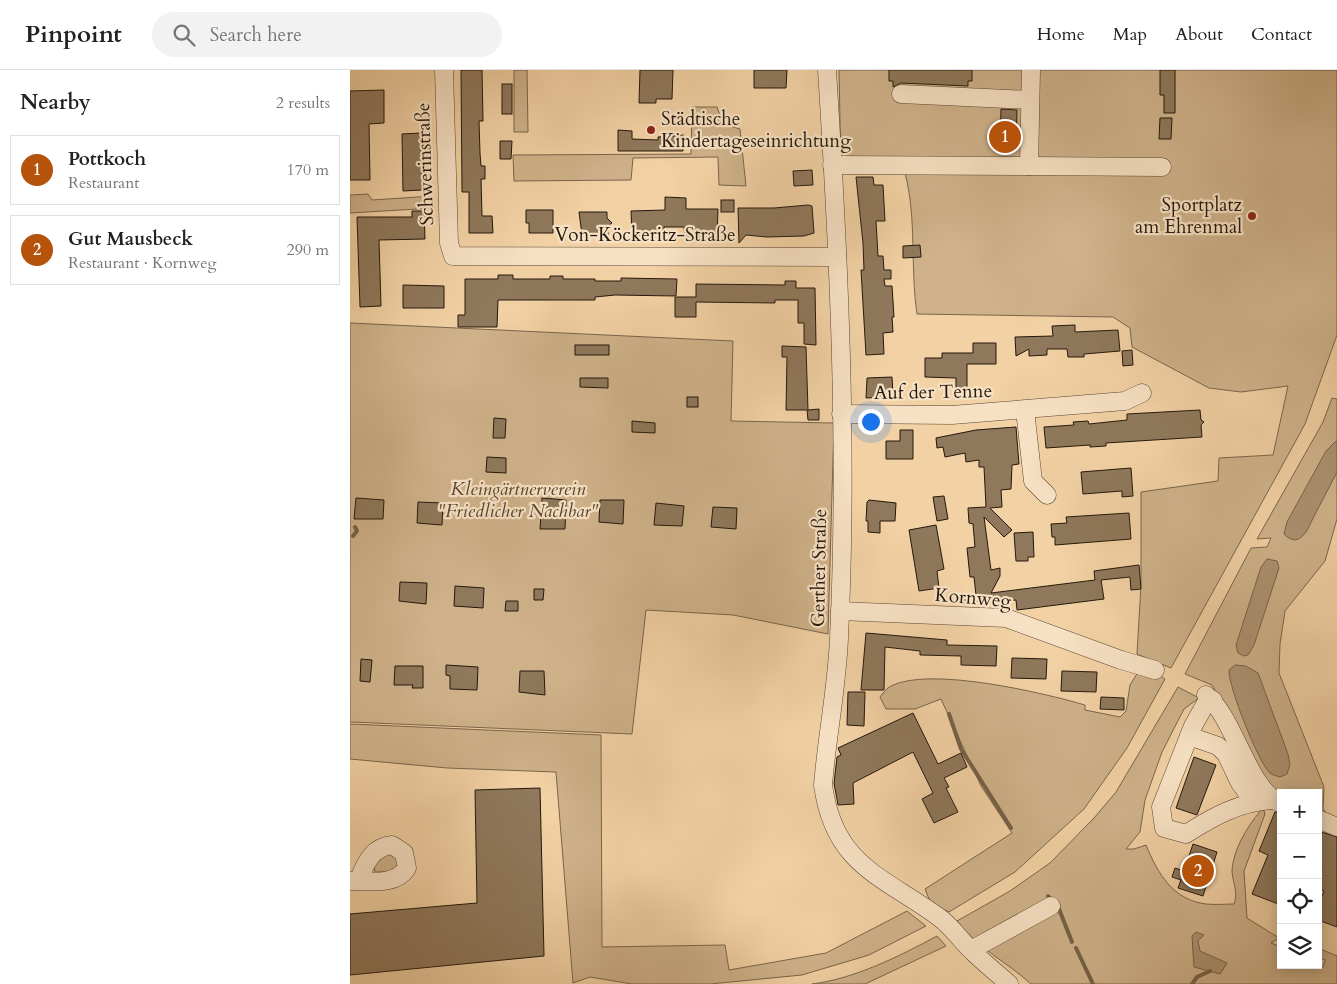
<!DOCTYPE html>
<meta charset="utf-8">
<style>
body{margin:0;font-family:Cardo,serif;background:#f2f2f2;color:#222}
.controls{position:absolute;right:15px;bottom:15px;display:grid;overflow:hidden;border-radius:0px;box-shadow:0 2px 12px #0003}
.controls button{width:45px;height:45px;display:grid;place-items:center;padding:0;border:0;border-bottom:1px solid #e0e0e0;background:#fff;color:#222;font:25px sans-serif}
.you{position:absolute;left:520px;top:351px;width:18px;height:18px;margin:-12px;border:4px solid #fff;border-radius:50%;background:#1a73e8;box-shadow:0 0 0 8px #1a73e833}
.badge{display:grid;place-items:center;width:32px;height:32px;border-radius:50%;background:#b45309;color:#fff;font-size:16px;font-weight:700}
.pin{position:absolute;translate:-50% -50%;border:2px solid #fff;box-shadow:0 1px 5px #0006}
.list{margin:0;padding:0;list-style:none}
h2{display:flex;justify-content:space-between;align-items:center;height:65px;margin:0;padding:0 20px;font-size:21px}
h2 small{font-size:16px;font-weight:400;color:#767676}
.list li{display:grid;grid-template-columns:32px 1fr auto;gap:15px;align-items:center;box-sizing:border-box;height:70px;margin:0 10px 10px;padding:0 10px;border:1px solid #e0e0e0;border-radius:0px}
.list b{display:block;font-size:19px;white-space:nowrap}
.list p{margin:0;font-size:16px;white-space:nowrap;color:#767676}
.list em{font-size:16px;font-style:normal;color:#767676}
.icon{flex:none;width:28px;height:28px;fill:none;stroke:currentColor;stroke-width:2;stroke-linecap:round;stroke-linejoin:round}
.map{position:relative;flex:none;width:987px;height:914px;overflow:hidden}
header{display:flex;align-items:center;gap:30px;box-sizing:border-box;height:70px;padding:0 25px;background:#fff;border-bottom:1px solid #e0e0e0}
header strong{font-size:24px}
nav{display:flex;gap:28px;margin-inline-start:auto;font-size:18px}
.search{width:350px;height:45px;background:#f2f2f2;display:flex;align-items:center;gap:12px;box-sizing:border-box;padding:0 18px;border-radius:28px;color:#767676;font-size:19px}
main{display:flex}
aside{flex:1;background:#fff}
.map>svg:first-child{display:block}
.green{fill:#cfb28a;stroke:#7a654b}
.water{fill:#ac9270;stroke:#766148}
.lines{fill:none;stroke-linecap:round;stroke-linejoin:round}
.stream{stroke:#766148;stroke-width:4}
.building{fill:#8f785b;stroke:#24180c}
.minor-casing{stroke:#584632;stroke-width:19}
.minor{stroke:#f7e1c4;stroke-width:18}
.poi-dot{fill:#8f2418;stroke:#f7e1c4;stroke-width:2}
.labels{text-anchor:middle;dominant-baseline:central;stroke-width:4.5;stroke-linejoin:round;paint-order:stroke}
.poi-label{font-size:19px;fill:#24180c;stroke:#f7e1c4;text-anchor:start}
.street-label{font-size:19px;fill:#24180c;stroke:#f7e1c4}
.park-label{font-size:19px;font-style:italic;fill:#574632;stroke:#f7e1c4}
</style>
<header>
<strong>Pinpoint</strong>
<div class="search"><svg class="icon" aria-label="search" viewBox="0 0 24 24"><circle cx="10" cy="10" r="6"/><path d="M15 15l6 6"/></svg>Search here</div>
<nav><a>Home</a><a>Map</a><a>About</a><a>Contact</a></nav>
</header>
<main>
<aside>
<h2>Nearby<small>2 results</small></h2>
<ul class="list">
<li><span class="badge">1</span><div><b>Pottkoch</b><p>Restaurant</p></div><em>170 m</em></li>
<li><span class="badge">2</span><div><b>Gut Mausbeck</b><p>Restaurant · Kornweg</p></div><em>290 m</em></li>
</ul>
</aside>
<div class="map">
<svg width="987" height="914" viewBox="0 0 987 914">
<rect width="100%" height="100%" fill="#f2d1a4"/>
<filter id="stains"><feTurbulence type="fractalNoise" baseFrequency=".004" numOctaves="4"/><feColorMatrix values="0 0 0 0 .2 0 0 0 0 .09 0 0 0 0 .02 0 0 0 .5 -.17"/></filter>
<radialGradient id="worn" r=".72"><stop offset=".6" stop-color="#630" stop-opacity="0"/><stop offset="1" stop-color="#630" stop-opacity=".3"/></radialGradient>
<g class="green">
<path d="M164,0H177L178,62H164Z"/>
<path d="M489,0H987V265L955,354L821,598L787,584L791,515V422L868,411L869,388L923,385L938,316L891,322L859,318L782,277L780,258L763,247L567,244C560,197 567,149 555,103L491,101Z"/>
<path d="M342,37H367L373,54L390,59L396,116L369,115L368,87L283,88L281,110L164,111L163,85L341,84Z"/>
<path d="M18,124L22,130L83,126L84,138L0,143V125Z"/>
<path d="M0,253L383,271L381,351L484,353L478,564L383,545L296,540L282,664L0,652Z"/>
<path d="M982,328L987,329V449L975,491L935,541L930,574L929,603L974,717L973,739L977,744L968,745V723H931V728L913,710L862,615L835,604L901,478L917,477L921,468L907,469L973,352Z"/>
<path d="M790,599L806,603L815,609L777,678L734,739L665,802L599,842L581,834L575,819L662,763L631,716L591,629L565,639H536L530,627C533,623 537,618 541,616C580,596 694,623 735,635V640L770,647L776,641L780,615Z"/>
<path d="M828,617L849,628L834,639L812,682L795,730L790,762L776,779H784L796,775C808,804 823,830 856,834C865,835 875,834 884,834C889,823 882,811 882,800C884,777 899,754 913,738L915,744L894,801L897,848L929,868L921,873L931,877V895L973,897L975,890L968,887V878L987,886V914H681C656,891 628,879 607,851L660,821L700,793L744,748L766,722Z"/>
<path d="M0,654L251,665L252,877L375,875L379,900L476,883L557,841L576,856L519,885L452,905L360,914H282L240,907L223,913L206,702L97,698L0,689Z"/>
<path d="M38,782L46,786L48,793L46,798L40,802H25L23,794Z"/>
<path d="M587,866L596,876L515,914H462C504,909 550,886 587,866Z"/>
</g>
<g class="water">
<path d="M987,370V402L956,462C949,471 943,473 934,464L937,452L976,381Z"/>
<path d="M917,489L927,491L929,498L904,575L898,585L894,586L888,583L886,575L911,497Z"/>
<path d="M885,595L896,596L908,603L938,684L940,694L937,704L930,707C927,706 921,705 919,702C908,691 878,616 879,600Z"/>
<path d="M846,862L854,865L848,871L850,881L877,893L870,904L844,897L842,866Z"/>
</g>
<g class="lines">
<g class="stream">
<path d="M3,466L7,461L5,457"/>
<path d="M599,644L611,679L661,758"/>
<path d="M698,826L709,839L722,872"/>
<path d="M726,878L743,914"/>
<path d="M842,914L847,907L860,901"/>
</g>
</g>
<g class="building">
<path d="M111,0H132L133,51H129L130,83L131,96H135V109H131L132,146H142L143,163H119V122H112Z"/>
<path d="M290,0H323L322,29H306V33H289Z"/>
<path d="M404,0H437L436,18H404Z"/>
<path d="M539,0H622V11H618V16L551,13L543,17V11H539Z"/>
<path d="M810,0H825V43H814V25H810Z"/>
<rect x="152" y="14" width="10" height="30"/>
<path d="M34,20V53L19,54L20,110H0V21Z"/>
<path d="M651,39L667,40L666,80H650Z"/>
<path d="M810,48H822L821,69H809Z"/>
<path d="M268,60L282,61V69L308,70V67L334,65L333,81H268Z"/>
<path d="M71,63L72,120L53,121L52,64Z"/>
<path d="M150,71H162L161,89H150Z"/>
<path d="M462,100L463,115L444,116L443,101Z"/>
<path d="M506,107H523L524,115H533L535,151H526L528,186H533L534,200H541V209H534L535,216H542L544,247H542L543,262L533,263L534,284L516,285L511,200H514L513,173Z"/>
<path d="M315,127L336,128V139H368L367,166H335L334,157H314V165H282L281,141L315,140Z"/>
<rect x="371" y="130" width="13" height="12"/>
<path d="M458,135L462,136L464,163L454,166L417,167L396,165L389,173L388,138H424Z"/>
<path d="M176,140H203V163H179V153H176Z"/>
<path d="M62,141H74L75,169L29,170L31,236L10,237L7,147H62Z"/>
<path d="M229,142H257V148L262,153L258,156V165H232Z"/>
<path d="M570,175L571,187L553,188V176Z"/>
<path d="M148,205H163V209H200V206H213V209H245V211H271V208L327,209L326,226L265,225L245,227V230H148L147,257H108V245H115V209H148Z"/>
<path d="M435,211H446V218H465L466,275L454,274V253H448V230H425V233L346,232V247H325V227H346V214L435,215Z"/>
<path d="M53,215L94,216V238H53Z"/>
<path d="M725,255V262L768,260L770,281L734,284V287H718L717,279H697V285L679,286V279L666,286L665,267L703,266L702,256Z"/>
<path d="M623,273H646V294H617V322H606V308L575,307V288H592V283H623Z"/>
<rect x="225" y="275" width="34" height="10"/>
<path d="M432,276L456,277L458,340L469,339V350H458L457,340H436L437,287H432Z"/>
<path d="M782,280L783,295L773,296L772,281Z"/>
<path d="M542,307L543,324H535V327L516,328L517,308Z"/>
<path d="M230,308H258V318L230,317Z"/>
<rect x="337" y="327" width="11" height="10"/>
<path d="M850,340L851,350L854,352L851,355L852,367L756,373V376L740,377V375L696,378L694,357L724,355L723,352L738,351L739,354L777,350V344Z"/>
<path d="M144,348L156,349L155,368H143Z"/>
<path d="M282,351L305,353V363L282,362Z"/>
<path d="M666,357L669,394L662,395L661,419L651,420L652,437L640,438L662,460L654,467L634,447L641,500L650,498V506L641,523L745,510L744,501L789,495L791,519L781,520L780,507L751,510L754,529L667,540L666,530L638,533L613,530V527L626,525L624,507H620L617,478L625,477L623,454L619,453L618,438L636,437L634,397H629V390L616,392L615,383L595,387L593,377L587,378L586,368L626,360Z"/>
<path d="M550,360H563V389H536V371H550Z"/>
<path d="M137,387L156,388V403L136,402Z"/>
<path d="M781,398L783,426L772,427V421L733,424L731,402Z"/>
<path d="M594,426L598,449L587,451L583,427Z"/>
<path d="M6,428L34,430L33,449H4Z"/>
<path d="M192,428L216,430L215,459H190Z"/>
<path d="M250,430H274L273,454L249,452Z"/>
<path d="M519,430L546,433L545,451H530V463L518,462V451H516L517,432Z"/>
<path d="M68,432L93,433L92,455L67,453Z"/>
<path d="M306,433L334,436L332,456L304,455Z"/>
<path d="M363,437L387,438L386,459L361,457Z"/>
<path d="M779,443L781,469L705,475V467H702L701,454L717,453L716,447Z"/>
<path d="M586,455L594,499L587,501L589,518L569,521L559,460Z"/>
<path d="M683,462L684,487H678V491H666L664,463Z"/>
<path d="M50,512L77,513L76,534L49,531Z"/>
<path d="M105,516L134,518L133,538L104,536Z"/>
<path d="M184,519H194L193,530H184Z"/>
<path d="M156,531H168V541H155Z"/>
<path d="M516,563L597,570V575L647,576L646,596L611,595V586L570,585V581L535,577L534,620H511Z"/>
<path d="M662,588L697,589L696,609L661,608Z"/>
<path d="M11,589L22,590L20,612L10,611Z"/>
<path d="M96,595L128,597L127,620L100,619V606L96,605Z"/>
<path d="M45,596H73V618H62L63,615H44Z"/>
<path d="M170,601H194L195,625L169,622Z"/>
<path d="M712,601L747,602L746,622L711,621Z"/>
<path d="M498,622H515L514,656L497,655Z"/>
<path d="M751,627L774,628V640L750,639Z"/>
<path d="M563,643L588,694L611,683L617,697L594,708L599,717L596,718L608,742L584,753L572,729L583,723L563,682L503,713L504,734L488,735L484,713L487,687L491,685L488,678Z"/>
<path d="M844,687L866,695L847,745L826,738Z"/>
<path d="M190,718L194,886L0,905V844L127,833L125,720Z"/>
<path d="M925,742L931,743V835L902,824L918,785L909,781Z"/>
<path d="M968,761L987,767V857L968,850V836L974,821L968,819Z"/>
<path d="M843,774L867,782L853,826L828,818L831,810L822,807L825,798L834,801Z"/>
</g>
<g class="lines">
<g class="minor-casing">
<g id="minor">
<path d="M94,0L99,173L103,186L487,187"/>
<path d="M477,0C489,188 498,379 489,568C487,617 477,666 473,715C484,796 533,806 590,848C603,858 611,871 622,881C634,893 647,903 659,914"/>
<path d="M551,24L680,30"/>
<path d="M482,95L679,96L681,0"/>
<path d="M679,96L812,97"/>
<path d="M675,340L683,411L697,425"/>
<path d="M491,344L602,345L775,331L792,323"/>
<path d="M490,541L656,548L771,590L805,600"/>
<path d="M856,625C884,647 898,719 930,733"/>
<path d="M863,630L856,633L843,656L811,737L814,758L836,764C864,746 890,732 923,730"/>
<path d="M839,666L868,676L876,684L890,713L903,731"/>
<path d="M968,749L987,757"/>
<path d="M0,811C19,811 46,816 57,798L54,783L42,775C21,777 15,795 8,811"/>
<path d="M621,880L701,836"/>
</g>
</g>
<use href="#minor" class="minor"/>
</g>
<g class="poi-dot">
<circle cx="301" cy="60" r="5"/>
<circle cx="902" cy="146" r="5"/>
</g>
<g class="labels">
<g class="poi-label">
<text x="311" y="49">Städtische<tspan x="311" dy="22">Kindertageseinrichtung</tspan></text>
<text x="892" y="135" text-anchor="end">Sportplatz<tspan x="892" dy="22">am Ehrenmal</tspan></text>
</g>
<g class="street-label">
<text transform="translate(75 94) rotate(-92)">Schwerinstraße</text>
<text x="295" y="165">Von-Köckeritz-Straße</text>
<text transform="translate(583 322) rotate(-1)">Auf der Tenne</text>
<text transform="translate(469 498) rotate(-89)">Gerther Straße</text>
<text transform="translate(623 528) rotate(5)">Kornweg</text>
</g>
<g class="park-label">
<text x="168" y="419">Kleingärtnerverein<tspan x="168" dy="22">"Friedlicher Nachbar"</tspan></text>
</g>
</g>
<rect width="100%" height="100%" filter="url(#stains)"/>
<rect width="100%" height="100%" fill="url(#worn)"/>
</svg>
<div class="controls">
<button>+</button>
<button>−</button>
<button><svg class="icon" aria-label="locate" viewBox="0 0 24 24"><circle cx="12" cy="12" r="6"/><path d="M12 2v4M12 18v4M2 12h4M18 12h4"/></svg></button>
<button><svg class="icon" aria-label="layers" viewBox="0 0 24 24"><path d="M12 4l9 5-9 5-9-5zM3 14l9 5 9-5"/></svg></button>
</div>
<div class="you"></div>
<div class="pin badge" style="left:655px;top:67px">1</div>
<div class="pin badge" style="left:848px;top:801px">2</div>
</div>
</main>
